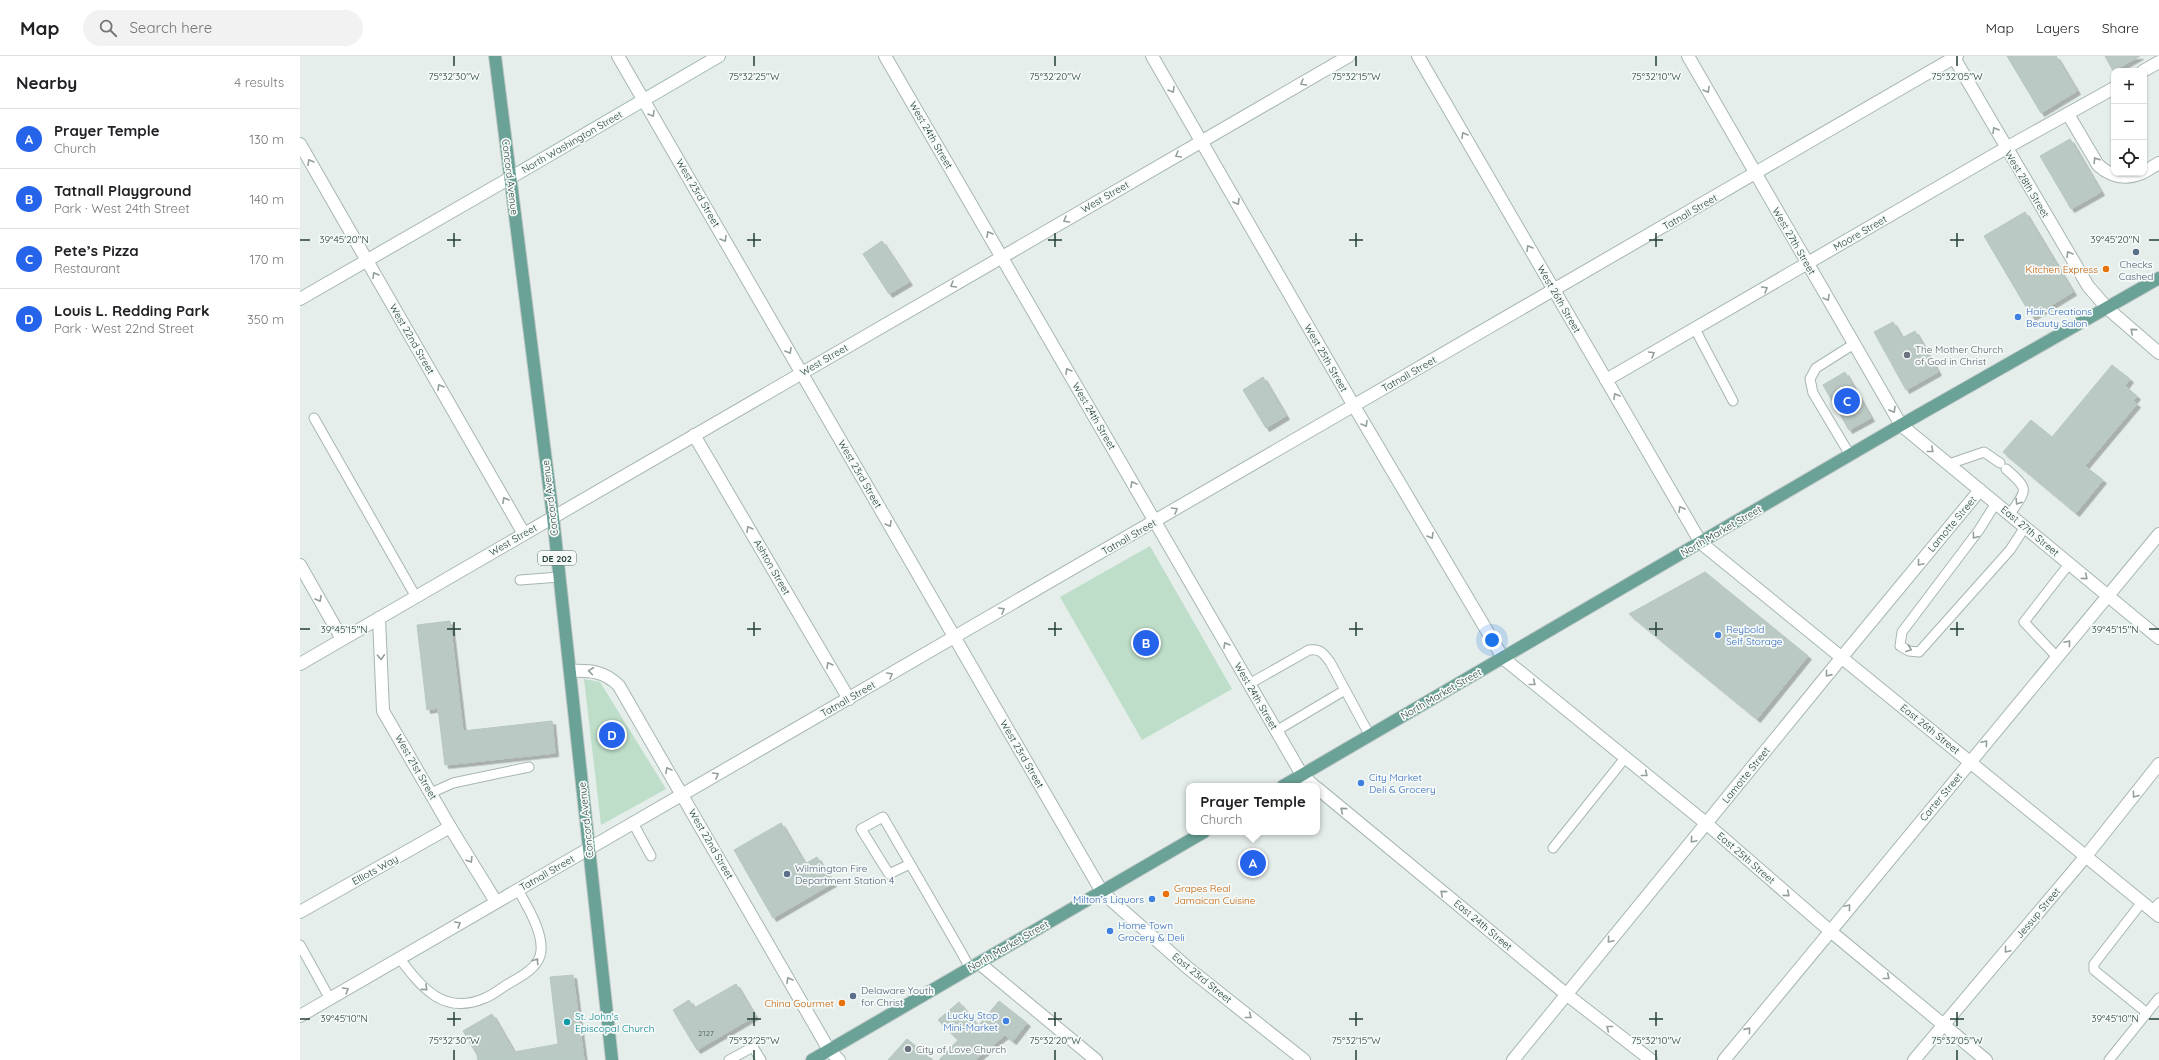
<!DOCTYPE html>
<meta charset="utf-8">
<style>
body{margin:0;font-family:Quicksand,sans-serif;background:#f2f2f2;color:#202124}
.controls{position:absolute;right:12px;top:12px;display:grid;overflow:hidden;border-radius:8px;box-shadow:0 1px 3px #0004}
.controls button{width:36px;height:36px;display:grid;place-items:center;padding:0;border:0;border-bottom:1px solid #e0e0e0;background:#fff;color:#202124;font:20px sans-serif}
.you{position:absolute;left:1192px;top:584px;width:14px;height:14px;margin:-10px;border:3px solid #fff;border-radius:50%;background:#1a73e8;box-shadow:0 0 0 6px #1a73e833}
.badge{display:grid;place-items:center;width:26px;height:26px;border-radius:50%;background:#2563eb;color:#fff;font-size:13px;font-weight:700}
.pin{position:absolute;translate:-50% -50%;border:2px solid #fff;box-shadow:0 1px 4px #0006}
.popup{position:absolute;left:886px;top:727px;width:134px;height:52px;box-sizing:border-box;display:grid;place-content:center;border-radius:8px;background:#fff;filter:drop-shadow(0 1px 3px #0005);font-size:13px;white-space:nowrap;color:#757577}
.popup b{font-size:15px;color:#202124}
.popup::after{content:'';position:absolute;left:50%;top:100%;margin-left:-8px;border:8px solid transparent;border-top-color:#fff}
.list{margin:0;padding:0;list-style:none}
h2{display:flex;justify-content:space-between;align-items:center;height:52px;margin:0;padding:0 16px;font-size:17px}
h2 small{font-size:13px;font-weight:400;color:#757577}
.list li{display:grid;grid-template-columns:26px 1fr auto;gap:12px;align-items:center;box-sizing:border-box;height:60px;padding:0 16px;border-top:1px solid #e0e0e0}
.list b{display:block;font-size:15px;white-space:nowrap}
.list p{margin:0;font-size:13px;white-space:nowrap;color:#757577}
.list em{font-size:13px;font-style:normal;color:#757577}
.icon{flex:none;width:22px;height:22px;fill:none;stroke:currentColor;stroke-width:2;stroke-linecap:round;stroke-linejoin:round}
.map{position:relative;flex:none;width:1859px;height:1004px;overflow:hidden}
header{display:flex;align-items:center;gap:24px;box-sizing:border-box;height:56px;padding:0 20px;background:#fff;border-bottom:1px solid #e0e0e0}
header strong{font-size:19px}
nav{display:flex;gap:22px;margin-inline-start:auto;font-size:14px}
.search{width:280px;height:36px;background:#f2f2f2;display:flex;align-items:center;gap:10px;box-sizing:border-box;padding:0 14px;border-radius:22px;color:#757577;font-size:15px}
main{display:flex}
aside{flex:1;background:#fff}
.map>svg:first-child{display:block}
.green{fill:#bedec9}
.building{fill:#bac9c3;stroke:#b7c7c2;filter:url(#shadow)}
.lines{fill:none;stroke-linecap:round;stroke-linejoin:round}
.service-casing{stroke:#a7b6b2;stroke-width:11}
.minor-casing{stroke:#a7b6b2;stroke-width:14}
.tertiary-casing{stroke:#a7b6b2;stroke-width:14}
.secondary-casing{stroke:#a3b9b3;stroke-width:14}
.primary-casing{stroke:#c2c9c8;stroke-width:14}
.service{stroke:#fff;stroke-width:9}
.minor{stroke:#fff;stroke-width:12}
.tertiary{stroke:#fff;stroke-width:12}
.secondary{stroke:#fff;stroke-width:12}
.primary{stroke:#6aa297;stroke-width:12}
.oneway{stroke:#929f9c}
.ticks{fill:none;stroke:#243f3a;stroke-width:1.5}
.service-dot{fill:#5c6f8a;stroke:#f5faf8;stroke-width:1.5}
.food-dot{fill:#e8710a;stroke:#f5faf8;stroke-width:1.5}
.shop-dot{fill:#3f7fe0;stroke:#f5faf8;stroke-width:1.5}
.worship-dot{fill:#6b7280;stroke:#f5faf8;stroke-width:1.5}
.culture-dot{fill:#0f9aa8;stroke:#f5faf8;stroke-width:1.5}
.labels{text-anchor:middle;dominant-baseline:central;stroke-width:3.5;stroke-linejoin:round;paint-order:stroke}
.number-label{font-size:8px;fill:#4a625c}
.shield{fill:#f5faf8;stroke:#637773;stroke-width:1}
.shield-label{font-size:9px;font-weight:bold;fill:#243f3a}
.street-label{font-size:10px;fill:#243f3a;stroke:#f5faf8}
.service-label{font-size:10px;fill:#4e5e75;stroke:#f5faf8;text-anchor:start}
.food-label{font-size:10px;fill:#c56008;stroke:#f5faf8;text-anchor:end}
.shop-label{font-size:10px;fill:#366cbe;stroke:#f5faf8;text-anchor:start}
.worship-label{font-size:10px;fill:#5b616d;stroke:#f5faf8;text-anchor:start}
.culture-label{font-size:10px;fill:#0d838f;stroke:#f5faf8;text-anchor:start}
.ticks-label{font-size:10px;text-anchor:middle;fill:#243f3a;stroke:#f5faf8;stroke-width:3.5;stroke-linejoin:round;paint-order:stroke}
</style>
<header>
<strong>Map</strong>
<div class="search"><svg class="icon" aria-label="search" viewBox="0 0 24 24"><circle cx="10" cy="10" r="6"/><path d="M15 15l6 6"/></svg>Search here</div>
<nav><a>Map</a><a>Layers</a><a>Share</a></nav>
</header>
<main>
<aside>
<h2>Nearby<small>4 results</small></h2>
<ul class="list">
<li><span class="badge">A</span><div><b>Prayer Temple</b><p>Church</p></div><em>130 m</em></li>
<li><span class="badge">B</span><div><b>Tatnall Playground</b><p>Park · West 24th Street</p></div><em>140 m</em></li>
<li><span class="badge">C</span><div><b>Pete’s Pizza</b><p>Restaurant</p></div><em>170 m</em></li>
<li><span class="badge">D</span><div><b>Louis L. Redding Park</b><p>Park · West 22nd Street</p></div><em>350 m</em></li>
</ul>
</aside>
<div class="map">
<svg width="1859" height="1004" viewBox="0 0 1859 1004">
<defs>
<filter id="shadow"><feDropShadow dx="3.5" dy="3.5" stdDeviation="0" flood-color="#0004"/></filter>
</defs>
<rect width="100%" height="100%" fill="#e5eeea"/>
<g class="green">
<path d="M850,490L932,633L842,684L760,541Z"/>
<path d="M284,623L300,626L366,733L301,769Z"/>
</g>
<g class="building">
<path d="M1707,0H1756L1777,35L1741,57Z"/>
<path d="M1805,0H1840L1813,15Z"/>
<path d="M1770,83L1801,136L1771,153L1740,100Z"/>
<path d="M1725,156L1773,236L1732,261L1684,180Z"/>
<path d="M582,185L609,226L589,238L563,198Z"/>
<path d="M1593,266L1602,282L1615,275L1638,316L1606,334L1574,276Z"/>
<path d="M1812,309L1830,323L1825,330L1837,340L1833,345L1837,348L1785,410L1803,424L1776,457L1703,396L1731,364L1752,381Z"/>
<path d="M1545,316L1571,362L1549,374L1523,329Z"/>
<path d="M963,321L986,360L966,372L943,334Z"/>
<path d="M1405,516L1508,600L1457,663L1329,558Z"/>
<path d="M150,565L163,675L252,665L255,697L145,709L138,652L127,654L117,569Z"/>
<path d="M481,767L505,808L517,801L533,827L473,862L434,794Z"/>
<path d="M273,919L284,1004H178L177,999L163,975L192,958L214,996L258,988L250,921Z"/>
<path d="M436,928L455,960L397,994L373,954L389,944L394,952Z"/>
<path d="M699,945L727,967L713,985L705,979L675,1004H639L658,984L638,964L659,946L678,970Z"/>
<path d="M607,983L633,1004H588Z"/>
</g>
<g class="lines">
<g class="service-casing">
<g id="service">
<path d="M1395,273L1433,345"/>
<path d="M14,362L116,541"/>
<path d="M1550,399L1513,337L1510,323L1516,312L1554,288"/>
<path d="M1649,408L1684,396L1700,407"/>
<path d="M1706,413C1730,434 1727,433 1710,458"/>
<path d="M1696,447L1679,474L1602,576L1600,590L1609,595L1619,596L1710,494L1725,471"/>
<path d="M220,524L259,521"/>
<path d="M1757,601L1724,566L1769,508"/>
<path d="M949,628L1009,594C1020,592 1024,598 1030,606L1070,680"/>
<path d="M976,675L1045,634"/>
<path d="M131,737L153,727L229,711"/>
<path d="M333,767L351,800"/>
<path d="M1253,792L1325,702"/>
<path d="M610,808L589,818L561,773L583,761L660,894L670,912"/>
<path d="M1842,846L1794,908V914L1847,957"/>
<path d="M1852,855L1859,847"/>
<path d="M0,889L30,943"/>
<path d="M100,903C122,932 144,960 185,942C193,939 201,932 208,928C220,921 235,914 240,900C246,880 227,850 218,834"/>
<path d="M429,1004L453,991L461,1004"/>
<path d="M1809,1004L1859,942"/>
</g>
</g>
<g class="minor-casing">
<g id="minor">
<path d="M318,0L802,836L888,912L1004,1004"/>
<path d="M585,0L1002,719L1014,730"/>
<path d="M852,0L1054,350L1203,602L1407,768L1529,874L1686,1004"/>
<path d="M1118,0L1401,487L1859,860"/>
<path d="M1388,0L1601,369L1859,582"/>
<path d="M1653,0L1788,230L1807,252L1859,297"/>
<path d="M1843,15L1859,6"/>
<path d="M1768,58L1798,109C1811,121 1825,124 1842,117"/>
<path d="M0,88L224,478"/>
<path d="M1844,116L1859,107"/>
<path d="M1306,324L1706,92L1814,32"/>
<path d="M394,379L549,643"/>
<path d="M0,509L42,583"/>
<path d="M79,562L83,655L150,771L196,846"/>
<path d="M0,608L1049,0"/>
<path d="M270,615C289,614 305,615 319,630L529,994L539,1004"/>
<path d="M1017,732L1266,938L1351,1004"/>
<path d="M0,856L150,771"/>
<path d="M679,907L796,1004"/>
<path d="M0,960L1657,0"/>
<path d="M1213,1004L1542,601L1680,434"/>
<path d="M1424,1004L1859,478"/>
<path d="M1614,1004L1786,800L1859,708"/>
</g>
</g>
<g class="tertiary-casing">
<path id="tertiary" d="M0,243L210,122"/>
</g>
<g class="secondary-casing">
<path id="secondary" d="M210,122L419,0"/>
</g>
<g class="primary-casing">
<g id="primary">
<path d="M195,0L253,461L312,1004"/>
<path d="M983,730L1601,369L1859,222"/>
<path d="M512,1004L904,776"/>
</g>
</g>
<use href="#service" class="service"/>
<use href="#minor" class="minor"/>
<use href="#tertiary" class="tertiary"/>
<use href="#secondary" class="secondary"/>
<use href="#primary" class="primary"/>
</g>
<defs><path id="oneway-chevron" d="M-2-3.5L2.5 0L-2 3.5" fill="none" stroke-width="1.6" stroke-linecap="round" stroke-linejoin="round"/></defs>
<g class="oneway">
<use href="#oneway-chevron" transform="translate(1003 27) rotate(150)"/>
<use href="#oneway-chevron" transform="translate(872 34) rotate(60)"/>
<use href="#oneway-chevron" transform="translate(1407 34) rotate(60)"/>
<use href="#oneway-chevron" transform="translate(352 58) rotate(60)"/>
<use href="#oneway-chevron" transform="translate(1695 74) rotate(-120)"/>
<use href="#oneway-chevron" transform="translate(1164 79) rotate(-120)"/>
<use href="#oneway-chevron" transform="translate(878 99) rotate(150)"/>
<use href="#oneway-chevron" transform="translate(1796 104) rotate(-122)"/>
<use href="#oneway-chevron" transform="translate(10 106) rotate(-120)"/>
<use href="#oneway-chevron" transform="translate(937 146) rotate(60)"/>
<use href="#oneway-chevron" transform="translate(766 164) rotate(150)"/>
<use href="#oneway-chevron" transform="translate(689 178) rotate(-120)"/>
<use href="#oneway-chevron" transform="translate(424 183) rotate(60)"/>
<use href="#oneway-chevron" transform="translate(1229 192) rotate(-120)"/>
<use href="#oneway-chevron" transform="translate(1769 198) rotate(-121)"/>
<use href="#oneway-chevron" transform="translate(75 219) rotate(-120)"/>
<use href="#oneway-chevron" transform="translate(653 229) rotate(150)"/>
<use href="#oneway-chevron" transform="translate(1465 233) rotate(-30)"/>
<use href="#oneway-chevron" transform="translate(1527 242) rotate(60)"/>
<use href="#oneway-chevron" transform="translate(1833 275) rotate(-139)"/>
<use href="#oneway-chevron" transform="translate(489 295) rotate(60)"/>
<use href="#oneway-chevron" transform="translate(1352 298) rotate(-30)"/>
<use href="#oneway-chevron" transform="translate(768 315) rotate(-120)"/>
<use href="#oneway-chevron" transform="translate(140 331) rotate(-120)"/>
<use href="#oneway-chevron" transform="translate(1316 340) rotate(-120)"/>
<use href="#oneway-chevron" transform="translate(1593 354) rotate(60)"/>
<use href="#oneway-chevron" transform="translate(1065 368) rotate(59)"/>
<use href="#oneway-chevron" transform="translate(1631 394) rotate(39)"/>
<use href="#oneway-chevron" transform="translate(833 428) rotate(-120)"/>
<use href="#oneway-chevron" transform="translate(205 444) rotate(-120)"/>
<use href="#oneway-chevron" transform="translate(1718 446) rotate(123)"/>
<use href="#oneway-chevron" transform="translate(1381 453) rotate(-120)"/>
<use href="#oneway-chevron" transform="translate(875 454) rotate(-30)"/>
<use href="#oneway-chevron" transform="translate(589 468) rotate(60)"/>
<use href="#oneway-chevron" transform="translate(449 473) rotate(-120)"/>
<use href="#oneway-chevron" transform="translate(1131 480) rotate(59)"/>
<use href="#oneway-chevron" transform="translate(1675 480) rotate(127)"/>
<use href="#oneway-chevron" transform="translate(1620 507) rotate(130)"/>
<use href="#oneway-chevron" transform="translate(1785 521) rotate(40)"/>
<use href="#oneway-chevron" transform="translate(19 543) rotate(60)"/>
<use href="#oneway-chevron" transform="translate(702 554) rotate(-30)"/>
<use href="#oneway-chevron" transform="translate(1768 587) rotate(-50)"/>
<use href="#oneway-chevron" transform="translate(926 589) rotate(-120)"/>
<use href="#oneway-chevron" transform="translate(1609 593) rotate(20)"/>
<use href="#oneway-chevron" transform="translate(81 601) rotate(87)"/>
<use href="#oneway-chevron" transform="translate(529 609) rotate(-120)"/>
<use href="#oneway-chevron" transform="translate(291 615) rotate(-172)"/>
<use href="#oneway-chevron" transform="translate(1528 618) rotate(129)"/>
<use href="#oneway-chevron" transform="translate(590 619) rotate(-30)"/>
<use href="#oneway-chevron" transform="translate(1233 627) rotate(39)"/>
<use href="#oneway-chevron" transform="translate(1685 687) rotate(-50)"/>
<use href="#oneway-chevron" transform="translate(368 714) rotate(-120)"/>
<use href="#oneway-chevron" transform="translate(1345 718) rotate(39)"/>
<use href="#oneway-chevron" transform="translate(416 719) rotate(-30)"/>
<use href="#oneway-chevron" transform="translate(1835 739) rotate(128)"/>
<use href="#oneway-chevron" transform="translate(1043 754) rotate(-140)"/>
<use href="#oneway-chevron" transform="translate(1393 784) rotate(130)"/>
<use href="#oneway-chevron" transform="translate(170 804) rotate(58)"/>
<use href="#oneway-chevron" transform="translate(1143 837) rotate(-140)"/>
<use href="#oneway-chevron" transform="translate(1487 838) rotate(41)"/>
<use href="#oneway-chevron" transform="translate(1548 851) rotate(-50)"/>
<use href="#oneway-chevron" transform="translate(158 868) rotate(-30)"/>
<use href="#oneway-chevron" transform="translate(1310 884) rotate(130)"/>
<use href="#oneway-chevron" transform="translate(1707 894) rotate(130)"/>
<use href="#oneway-chevron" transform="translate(236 905) rotate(-56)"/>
<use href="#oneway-chevron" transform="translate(1587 921) rotate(39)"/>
<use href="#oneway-chevron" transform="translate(489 924) rotate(-120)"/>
<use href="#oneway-chevron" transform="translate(125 932) rotate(41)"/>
<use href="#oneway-chevron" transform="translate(46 934) rotate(-30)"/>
<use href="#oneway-chevron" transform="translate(949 960) rotate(38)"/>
<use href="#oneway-chevron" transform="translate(1309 972) rotate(-142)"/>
<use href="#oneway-chevron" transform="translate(1448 974) rotate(-51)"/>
</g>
<path class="ticks" d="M154,0V10M454,0V10M755,0V10M1056,0V10M1356,0V10M1657,0V10M154,177V191M454,177V191M755,177V191M1056,177V191M1356,177V191M1657,177V191M0,184H10M147,184H161M447,184H461M748,184H762M1049,184H1063M1349,184H1363M1650,184H1664M1849,184H1859M154,566V580M454,566V580M755,566V580M1056,566V580M1356,566V580M1657,566V580M0,573H10M147,573H161M447,573H461M748,573H762M1049,573H1063M1349,573H1363M1650,573H1664M1849,573H1859M154,956V970M454,956V970M755,956V970M1056,956V970M1356,956V970M1657,956V970M0,963H10M147,963H161M447,963H461M748,963H762M1049,963H1063M1349,963H1363M1650,963H1664M1849,963H1859M154,994V1004M454,994V1004M755,994V1004M1056,994V1004M1356,994V1004M1657,994V1004"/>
<g class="service-dot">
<circle cx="1836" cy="196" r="4"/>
<circle cx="487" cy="818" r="4"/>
<circle cx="553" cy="940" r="4"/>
</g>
<g class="food-dot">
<circle cx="1806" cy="213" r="4"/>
<circle cx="866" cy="838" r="4"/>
<circle cx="542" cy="947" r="4"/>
</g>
<g class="shop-dot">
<circle cx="1718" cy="261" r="4"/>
<circle cx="1418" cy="579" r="4"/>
<circle cx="1061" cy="727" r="4"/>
<circle cx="852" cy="843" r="4"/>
<circle cx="810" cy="875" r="4"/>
<circle cx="706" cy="965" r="4"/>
</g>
<g class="worship-dot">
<circle cx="1607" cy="299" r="4"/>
<circle cx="608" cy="993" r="4"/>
</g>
<circle class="culture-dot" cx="267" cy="966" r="4"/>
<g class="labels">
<g class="number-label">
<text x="406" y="977">2127</text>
</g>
<rect class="shield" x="238" y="495" width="38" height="14" rx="3"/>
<g class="shield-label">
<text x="257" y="502">DE 202</text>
</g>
<g class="street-label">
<text transform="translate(631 79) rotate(60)">West 24th Street</text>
<text transform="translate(272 86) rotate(-30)">North Washington Street</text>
<text transform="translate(210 121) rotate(83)">Concord Avenue</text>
<text transform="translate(1727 128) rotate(59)">West 28th Street</text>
<text transform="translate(398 137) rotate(60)">West 23rd Street</text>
<text transform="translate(805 141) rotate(-30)">West Street</text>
<text transform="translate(1390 156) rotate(-30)">Tatnall Street</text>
<text transform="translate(1560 177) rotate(-30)">Moore Street</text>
<text transform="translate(1494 185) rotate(60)">West 27th Street</text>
<text transform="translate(1259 243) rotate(60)">West 26th Street</text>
<text transform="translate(112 283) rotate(60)">West 22nd Street</text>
<text transform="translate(1026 302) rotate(60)">West 25th Street</text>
<text transform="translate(524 304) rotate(-30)">West Street</text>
<text transform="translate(1109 318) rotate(-30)">Tatnall Street</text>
<text transform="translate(794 360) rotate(60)">West 24th Street</text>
<text transform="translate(560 418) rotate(60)">West 23rd Street</text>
<text transform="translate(250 442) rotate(-97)">Concord Avenue</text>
<text transform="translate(1652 468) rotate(-50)">Lamotte Street</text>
<text transform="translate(1421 475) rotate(-30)">North Market Street</text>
<text transform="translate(1730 475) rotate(40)">East 27th Street</text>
<text transform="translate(829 481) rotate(-30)">Tatnall Street</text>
<text transform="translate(213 484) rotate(-30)">West Street</text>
<text transform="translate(472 511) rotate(60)">Ashton Street</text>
<text transform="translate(1141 638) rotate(-30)">North Market Street</text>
<text transform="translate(956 640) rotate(60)">West 24th Street</text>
<text transform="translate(548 643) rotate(-30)">Tatnall Street</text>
<text transform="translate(1630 673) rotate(39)">East 26th Street</text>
<text transform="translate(722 698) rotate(60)">West 23rd Street</text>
<text transform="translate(116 711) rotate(60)">West 21st Street</text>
<text transform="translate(1446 719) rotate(-51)">Lamotte Street</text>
<text transform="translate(1641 741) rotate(-50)">Carter Street</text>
<text transform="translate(286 764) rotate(-96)">Concord Avenue</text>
<text transform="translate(411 788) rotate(60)">West 22nd Street</text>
<text transform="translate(1446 802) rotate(41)">East 25th Street</text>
<text transform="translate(75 814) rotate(-29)">Elliots Way</text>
<text transform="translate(247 817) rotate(-30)">Tatnall Street</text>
<text transform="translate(1738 857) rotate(-50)">Jessup Street</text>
<text transform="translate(1183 869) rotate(40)">East 24th Street</text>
<text transform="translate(708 890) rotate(-30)">North Market Street</text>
<text transform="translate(902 922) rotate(39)">East 23rd Street</text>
</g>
<g class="service-label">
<text x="1836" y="208" text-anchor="middle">Checks<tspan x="1836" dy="12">Cashed</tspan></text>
<text x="495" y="812">Wilmington Fire<tspan x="495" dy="12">Department Station 4</tspan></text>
<text x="561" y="934">Delaware Youth<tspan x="561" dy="12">for Christ</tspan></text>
</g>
<g class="food-label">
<text x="1798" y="213">Kitchen Express</text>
<text x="874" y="832" text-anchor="start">Grapes Real<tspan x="874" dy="12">Jamaican Cuisine</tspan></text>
<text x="534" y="947">China Gourmet</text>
</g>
<g class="shop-label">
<text x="1726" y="255">Hair Creations<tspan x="1726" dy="12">Beauty Salon</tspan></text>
<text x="1426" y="573">Reybold<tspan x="1426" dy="12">Self Storage</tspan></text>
<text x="1069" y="721">City Market<tspan x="1069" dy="12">Deli &amp; Grocery</tspan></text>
<text x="844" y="843" text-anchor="end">Milton’s Liquors</text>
<text x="818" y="869">Home Town<tspan x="818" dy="12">Grocery &amp; Deli</tspan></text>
<text x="698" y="959" text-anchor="end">Lucky Stop<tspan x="698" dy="12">Mini-Market</tspan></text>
</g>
<g class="worship-label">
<text x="1615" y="293">The Mother Church<tspan x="1615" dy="12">of God in Christ</tspan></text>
<text x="616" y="993">City of Love Church</text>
</g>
<g class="culture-label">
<text x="275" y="960">St. John's<tspan x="275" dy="12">Episcopal Church</tspan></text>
</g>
</g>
<g class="ticks-label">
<text x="154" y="24">75°32'30"W</text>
<text x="454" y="24">75°32'25"W</text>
<text x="755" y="24">75°32'20"W</text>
<text x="1056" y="24">75°32'15"W</text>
<text x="1356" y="24">75°32'10"W</text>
<text x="1657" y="24">75°32'05"W</text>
<text x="44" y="187">39°45'20"N</text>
<text x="1815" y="187">39°45'20"N</text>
<text x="44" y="577">39°45'15"N</text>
<text x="1815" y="577">39°45'15"N</text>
<text x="44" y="966">39°45'10"N</text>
<text x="1815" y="966">39°45'10"N</text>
<text x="154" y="988">75°32'30"W</text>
<text x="454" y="988">75°32'25"W</text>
<text x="755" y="988">75°32'20"W</text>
<text x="1056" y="988">75°32'15"W</text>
<text x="1356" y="988">75°32'10"W</text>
<text x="1657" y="988">75°32'05"W</text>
</g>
</svg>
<div class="controls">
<button>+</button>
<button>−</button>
<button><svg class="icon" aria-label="locate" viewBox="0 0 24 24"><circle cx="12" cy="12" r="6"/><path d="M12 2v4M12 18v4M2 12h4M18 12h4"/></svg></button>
</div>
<div class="you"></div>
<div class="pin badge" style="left:953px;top:807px">A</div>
<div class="popup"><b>Prayer Temple</b>Church</div>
<div class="pin badge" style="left:846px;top:587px">B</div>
<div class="pin badge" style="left:1547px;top:345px">C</div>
<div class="pin badge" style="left:312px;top:679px">D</div>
</div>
</main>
